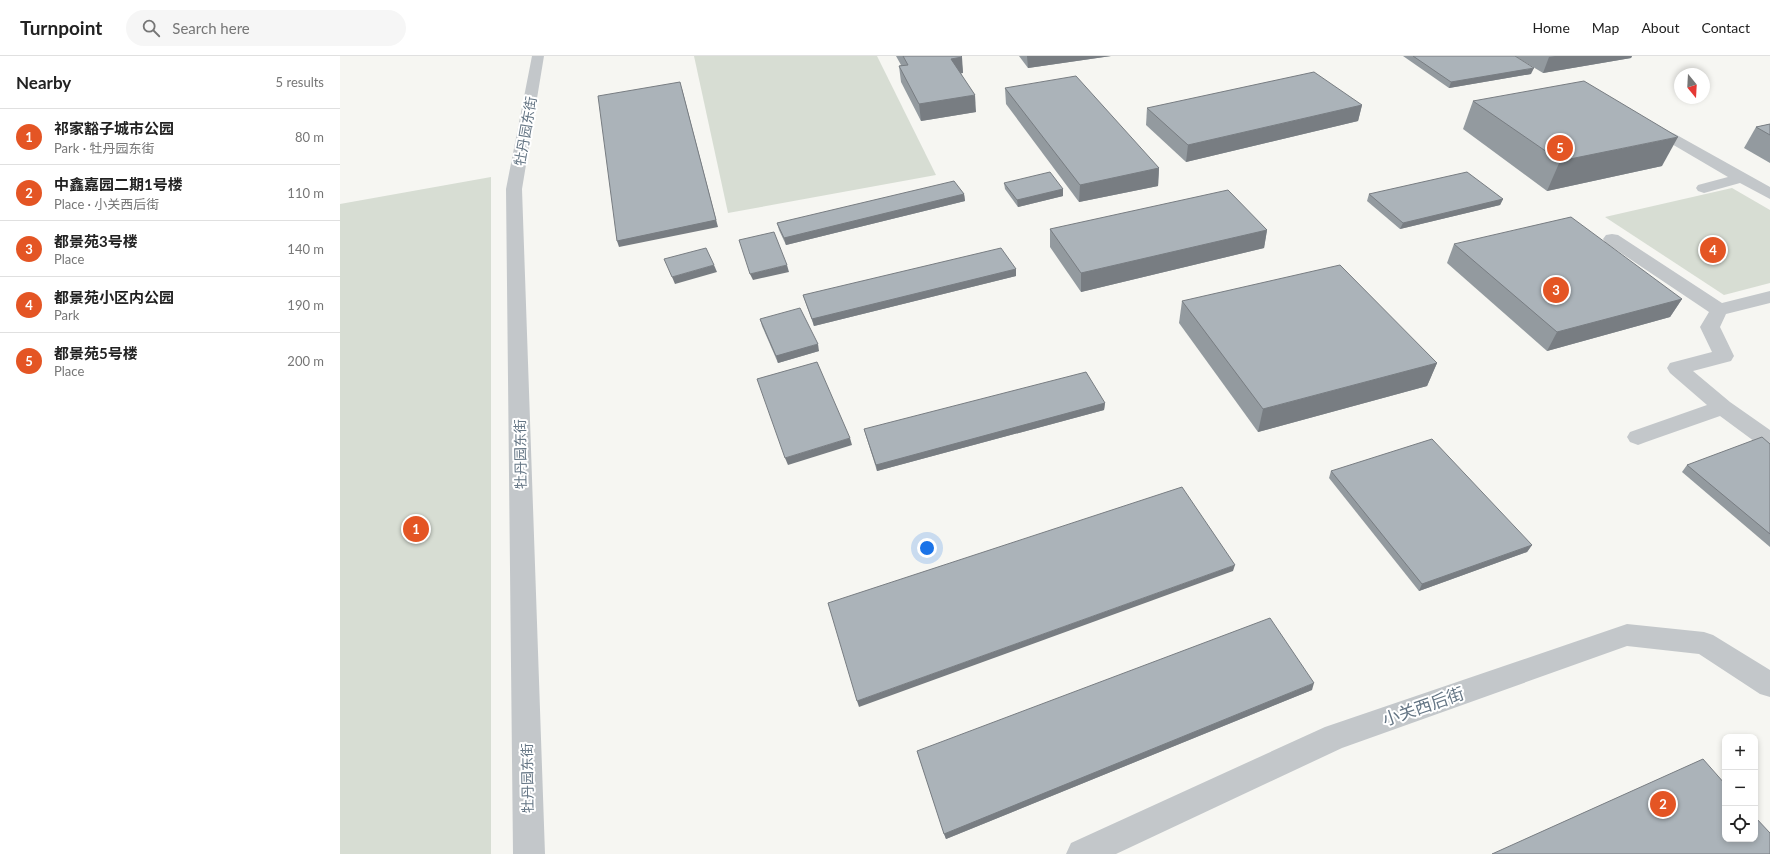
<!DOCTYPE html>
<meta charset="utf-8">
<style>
body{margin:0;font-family:Lato,"Noto Sans SC",sans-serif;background:#f6f6f6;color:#222}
.controls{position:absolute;right:12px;bottom:12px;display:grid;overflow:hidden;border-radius:8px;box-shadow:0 2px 6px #0003}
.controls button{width:36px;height:36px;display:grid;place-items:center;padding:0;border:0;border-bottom:1px solid #e0e0e0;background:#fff;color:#222;font:20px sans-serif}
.compass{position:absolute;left:1334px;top:12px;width:36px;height:36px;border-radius:50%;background:#fff;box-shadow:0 2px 6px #0003;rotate:162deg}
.you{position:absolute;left:587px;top:492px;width:14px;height:14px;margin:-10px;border:3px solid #fff;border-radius:50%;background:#1a73e8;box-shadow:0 0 0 6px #1a73e833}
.badge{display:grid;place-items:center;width:26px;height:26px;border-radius:50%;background:#e45524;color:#fff;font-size:13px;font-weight:700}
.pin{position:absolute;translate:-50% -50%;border:2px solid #fff;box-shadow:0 1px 4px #0006}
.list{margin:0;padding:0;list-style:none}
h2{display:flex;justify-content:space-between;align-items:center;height:52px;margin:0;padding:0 16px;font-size:17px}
h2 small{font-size:13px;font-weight:400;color:#767676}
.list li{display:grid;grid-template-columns:26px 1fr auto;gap:12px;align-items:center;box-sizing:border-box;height:56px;padding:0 16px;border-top:1px solid #e0e0e0}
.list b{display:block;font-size:15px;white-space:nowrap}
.list p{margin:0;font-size:13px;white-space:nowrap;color:#767676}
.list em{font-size:13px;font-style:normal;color:#767676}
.icon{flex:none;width:22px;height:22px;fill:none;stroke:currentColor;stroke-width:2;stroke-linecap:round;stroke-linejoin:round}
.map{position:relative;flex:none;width:1430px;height:798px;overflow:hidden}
header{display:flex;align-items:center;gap:24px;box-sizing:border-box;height:56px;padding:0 20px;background:#fff;border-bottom:1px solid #e0e0e0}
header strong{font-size:19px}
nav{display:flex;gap:22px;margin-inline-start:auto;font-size:14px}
.search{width:280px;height:36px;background:#f6f6f6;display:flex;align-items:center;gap:10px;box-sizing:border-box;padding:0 14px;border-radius:22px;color:#767676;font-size:15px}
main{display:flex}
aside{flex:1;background:#fff}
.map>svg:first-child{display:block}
.green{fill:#d7ddd3}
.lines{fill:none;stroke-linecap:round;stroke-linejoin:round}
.minor{fill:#c3c7ca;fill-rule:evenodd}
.wall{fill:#939a9f}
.shaded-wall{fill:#787d82}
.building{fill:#abb3b9;stroke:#787d82}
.labels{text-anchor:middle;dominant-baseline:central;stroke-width:4;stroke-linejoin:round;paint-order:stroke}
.street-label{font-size:14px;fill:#647584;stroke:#fff}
.near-street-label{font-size:17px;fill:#647584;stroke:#fff}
</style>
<header>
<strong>Turnpoint</strong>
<div class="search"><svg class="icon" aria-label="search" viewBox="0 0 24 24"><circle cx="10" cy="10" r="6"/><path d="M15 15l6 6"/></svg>Search here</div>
<nav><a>Home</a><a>Map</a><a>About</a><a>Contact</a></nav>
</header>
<main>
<aside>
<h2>Nearby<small>5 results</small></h2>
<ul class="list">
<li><span class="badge">1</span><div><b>祁家豁子城市公园</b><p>Park · 牡丹园东街</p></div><em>80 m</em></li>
<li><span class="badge">2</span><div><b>中鑫嘉园二期1号楼</b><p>Place · 小关西后街</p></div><em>110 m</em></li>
<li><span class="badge">3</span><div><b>都景苑3号楼</b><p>Place</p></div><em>140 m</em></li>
<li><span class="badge">4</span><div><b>都景苑小区内公园</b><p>Park</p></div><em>190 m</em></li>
<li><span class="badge">5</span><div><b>都景苑5号楼</b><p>Place</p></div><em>200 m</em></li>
</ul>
</aside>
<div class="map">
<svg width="1430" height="798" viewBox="0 0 1430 798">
<rect width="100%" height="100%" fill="#f6f6f2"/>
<g class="green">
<path d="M354,0H537L596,119L388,157Z"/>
<path d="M151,121V798H0V148Z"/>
<path d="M1392,132L1430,154V227L1384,239L1265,161Z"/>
</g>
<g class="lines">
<g class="minor">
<path d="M192,0H204L182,133L205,798H173L166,133Z"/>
<path d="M1308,68L1335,78L1430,131V143L1400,127L1364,137L1358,135L1356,132L1358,129L1388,121L1325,84L1303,75L1301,72L1303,69Z"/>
<path d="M1272,178L1278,179L1382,247L1430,235V247L1386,258L1380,271L1394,300L1391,305L1353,315L1390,346L1430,374V393L1422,391L1380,360L1306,386L1298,389L1290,386L1287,381L1290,376L1367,349L1330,317L1327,312L1330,307L1372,296L1360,271L1369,256L1266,187L1263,183L1266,179Z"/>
<path d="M1287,568L1364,576L1373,579L1430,614V641L1420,638L1359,598L1287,590L1002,692L776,798H726L731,787L985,671Z"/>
</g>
</g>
<g class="wall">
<path d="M556,0H621L623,17H621L636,56L581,65L561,26L559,10L561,9Z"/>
<path d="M679,0H771L688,12Z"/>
<path d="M1063,0H1175L1191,18L1109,32Z"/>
<path d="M1175,0H1292L1291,2L1203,17Z"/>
<path d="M665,32L819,112L818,130L739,146L666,48Z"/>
<path d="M1133,45L1322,110L1207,135L1123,73Z"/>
<path d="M1022,49L1018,65L846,106L806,69L807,52Z"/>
<path d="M1430,68V107L1404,92L1416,71Z"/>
<path d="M664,127L723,133V140L678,151L665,133Z"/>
<path d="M624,138L625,145L446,189L439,174L437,167Z"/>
<path d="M1029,138L1163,143L1160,149L1060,173L1027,145Z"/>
<path d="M710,173L927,174L924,192L741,236L710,191Z"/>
<path d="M1114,188L1342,243L1330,261L1207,295L1107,207Z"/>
<path d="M676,213V220L474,270L465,245L463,239Z"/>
<path d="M842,245L1097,307L1087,330L918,376L839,267Z"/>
<path d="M420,263L479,295L438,307L422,270Z"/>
<path d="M765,347L764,354L537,415L526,380L524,373Z"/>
<path d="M1430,388V491L1342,416L1347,409Z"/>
<path d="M991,415L1192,489L1187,496L1079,535L989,422Z"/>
<path d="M972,634L606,783L577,695Z"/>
</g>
<g class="shaded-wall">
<path d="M687,0H771L688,12Z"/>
<path d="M1215,0H1292L1291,2L1203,17L1209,1Z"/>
<path d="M622,1L623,17L612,19L611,3Z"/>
<path d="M1194,12L1191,18L1109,32L1111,26Z"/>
<path d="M342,33L378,171L279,191L277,185Z"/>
<path d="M635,39L636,56L581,65L579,48Z"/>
<path d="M1022,49L1018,65L846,106L848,89Z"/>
<path d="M1338,81L1322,110L1207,135L1220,105Z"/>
<path d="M819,112L818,130L739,146L740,129Z"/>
<path d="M723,133V140L678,151L677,144Z"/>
<path d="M624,138L625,145L446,189L444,182Z"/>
<path d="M1163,143L1160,149L1060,173L1063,167Z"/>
<path d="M927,174L924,192L741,236V217Z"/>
<path d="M374,209L377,216L335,228L332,221Z"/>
<path d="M447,209L449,216L413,224L410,218Z"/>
<path d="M676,213V220L474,270L472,263Z"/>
<path d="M1342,243L1330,261L1207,295L1217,276Z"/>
<path d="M478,288L479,295L438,307L436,300Z"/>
<path d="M1097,307L1087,330L918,376L923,353Z"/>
<path d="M765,347L764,354L537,415L536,409Z"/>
<path d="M510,382L512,389L448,409L445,402Z"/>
<path d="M1192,489L1187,496L1079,535L1082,528Z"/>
<path d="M895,509L893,515L519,651L517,645Z"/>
<path d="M974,627L972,634L606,783L604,778Z"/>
</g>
<g class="building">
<path d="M563,0H621L622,1L611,3L635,39L579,48L559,10L568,9Z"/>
<path d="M1073,0H1175L1194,12L1111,26Z"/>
<path d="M974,16L1022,49L848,89L807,52Z"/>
<path d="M736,20L819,112L740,129L665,32Z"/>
<path d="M1244,25L1338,81L1220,105L1133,45Z"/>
<path d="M340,26L376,164L277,185L258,40Z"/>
<path d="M1430,68V79L1416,71Z"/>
<path d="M710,116L723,133L677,144L664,127Z"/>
<path d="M1127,116L1163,143L1063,167L1029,138Z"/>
<path d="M614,125L624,138L444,182L437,167Z"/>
<path d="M888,134L927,174L741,217L710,173Z"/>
<path d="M1231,161L1342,243L1217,276L1114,188Z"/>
<path d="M434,176L447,209L410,218L399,184Z"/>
<path d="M366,192L374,209L332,221L324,203Z"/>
<path d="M661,192L676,213L472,263L463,239Z"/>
<path d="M1000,209L1097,307L923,353L842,245Z"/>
<path d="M460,252L478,288L436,300L420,263Z"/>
<path d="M477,306L510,382L445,402L417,323Z"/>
<path d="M746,316L765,347L536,409L524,373Z"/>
<path d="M1422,381L1430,388V478L1347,409Z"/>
<path d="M1092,383L1192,489L1082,528L991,415Z"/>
<path d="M842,431L895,509L517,645L488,547Z"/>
<path d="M930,562L974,627L604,778L577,695Z"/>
<path d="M1363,703L1385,728V783H1415V761L1430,777V798H1152Z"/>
</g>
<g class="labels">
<g class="street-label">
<text transform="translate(185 75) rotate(-80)">牡丹园东街</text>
<text transform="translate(180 398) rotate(-91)">牡丹园东街</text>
<text transform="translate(187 722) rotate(-91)">牡丹园东街</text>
</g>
<g class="near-street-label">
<text transform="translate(1083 650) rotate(-19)">小关西后街</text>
</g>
</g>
</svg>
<div class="controls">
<button>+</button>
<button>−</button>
<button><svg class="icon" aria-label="locate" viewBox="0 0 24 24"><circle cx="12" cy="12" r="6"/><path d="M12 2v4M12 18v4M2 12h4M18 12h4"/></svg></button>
</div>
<svg class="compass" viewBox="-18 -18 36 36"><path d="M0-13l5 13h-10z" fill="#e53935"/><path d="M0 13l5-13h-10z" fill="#767676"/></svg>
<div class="you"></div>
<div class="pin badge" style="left:76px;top:473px">1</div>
<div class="pin badge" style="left:1323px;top:748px">2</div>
<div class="pin badge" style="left:1216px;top:234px">3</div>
<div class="pin badge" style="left:1373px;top:194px">4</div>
<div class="pin badge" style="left:1220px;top:92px">5</div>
</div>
</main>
